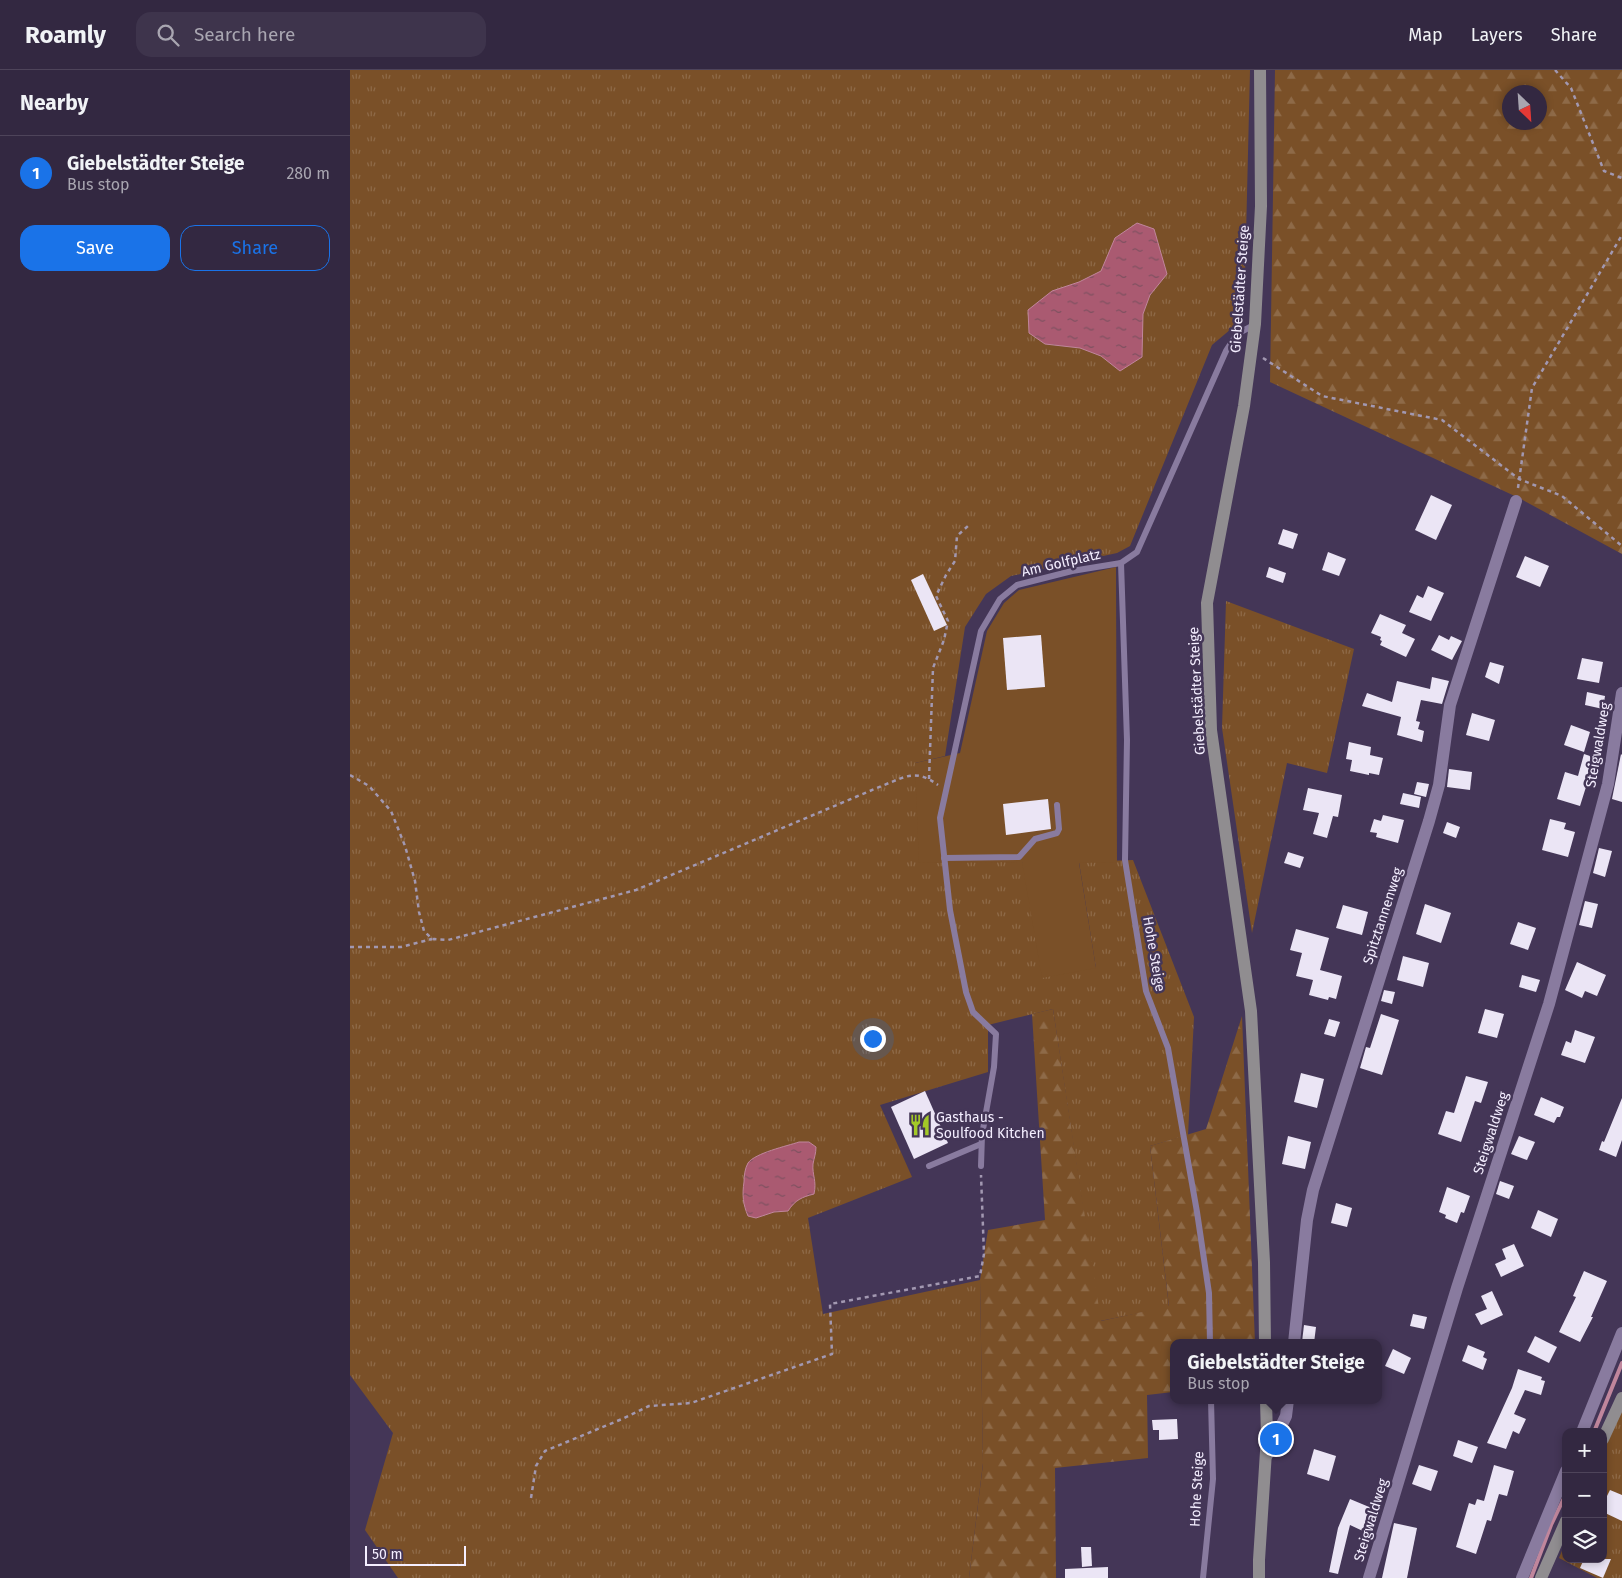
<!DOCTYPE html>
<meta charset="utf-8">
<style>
body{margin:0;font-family:"Fira Sans",sans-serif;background:#3e344c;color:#f1f3f6}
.controls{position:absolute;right:15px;bottom:15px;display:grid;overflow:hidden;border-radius:10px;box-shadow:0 2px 8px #0003}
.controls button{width:45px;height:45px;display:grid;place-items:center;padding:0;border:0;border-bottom:1px solid #4e445a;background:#332841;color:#f1f3f6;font:25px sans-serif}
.compass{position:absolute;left:1152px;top:15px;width:45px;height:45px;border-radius:50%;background:#332841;box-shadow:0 2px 8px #0003;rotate:155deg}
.scale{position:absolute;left:15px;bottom:12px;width:101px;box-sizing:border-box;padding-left:5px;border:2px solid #f4eeff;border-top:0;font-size:14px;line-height:18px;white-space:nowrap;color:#f4eeff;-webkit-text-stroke:4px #443657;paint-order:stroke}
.you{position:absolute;left:522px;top:968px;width:18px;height:18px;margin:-12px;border:4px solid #fff;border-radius:50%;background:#1a73e8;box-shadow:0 0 0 8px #1a73e833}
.badge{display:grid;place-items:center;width:32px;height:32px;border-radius:50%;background:#1a73e8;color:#fff;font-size:16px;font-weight:700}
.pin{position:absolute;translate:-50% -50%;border:2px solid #fff;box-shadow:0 1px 5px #0006}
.popup{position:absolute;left:820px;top:1269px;width:212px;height:65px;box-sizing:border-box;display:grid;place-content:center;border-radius:10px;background:#332841;filter:drop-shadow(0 1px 4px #0005);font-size:16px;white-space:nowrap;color:#a9a6b1}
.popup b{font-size:19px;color:#f1f3f6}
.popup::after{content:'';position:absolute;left:50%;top:100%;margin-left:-10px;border:10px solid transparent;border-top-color:#332841}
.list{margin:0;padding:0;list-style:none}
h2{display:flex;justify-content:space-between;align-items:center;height:65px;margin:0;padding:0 20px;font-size:21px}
h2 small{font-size:16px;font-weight:400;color:#a9a6b1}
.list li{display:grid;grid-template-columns:32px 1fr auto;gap:15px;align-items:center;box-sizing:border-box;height:75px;padding:0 20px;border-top:1px solid #4e445a}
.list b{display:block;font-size:19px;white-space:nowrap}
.list p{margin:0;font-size:16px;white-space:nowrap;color:#a9a6b1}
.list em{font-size:16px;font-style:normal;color:#a9a6b1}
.actions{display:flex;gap:10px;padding:15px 20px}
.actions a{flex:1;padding:11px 0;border:1px solid #1a73e8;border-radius:15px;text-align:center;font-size:18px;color:#1a73e8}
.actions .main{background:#1a73e8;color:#fff}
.icon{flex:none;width:28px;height:28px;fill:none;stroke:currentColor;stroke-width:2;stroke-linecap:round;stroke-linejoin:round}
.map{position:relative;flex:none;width:1272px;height:1508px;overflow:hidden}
header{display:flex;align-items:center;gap:30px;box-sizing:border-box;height:70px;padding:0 25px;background:#332841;border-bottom:1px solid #4e445a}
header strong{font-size:24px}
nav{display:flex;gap:28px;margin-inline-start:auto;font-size:18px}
.search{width:350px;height:45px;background:#3e344c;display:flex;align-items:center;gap:12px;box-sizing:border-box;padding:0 18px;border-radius:15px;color:#a9a6b1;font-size:19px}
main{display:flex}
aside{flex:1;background:#332841}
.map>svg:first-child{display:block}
.grass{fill:url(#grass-tufts)}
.forest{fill:url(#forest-firs);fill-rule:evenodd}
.green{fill:#7a5028}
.water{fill:url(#water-ripples);stroke:#c0869c}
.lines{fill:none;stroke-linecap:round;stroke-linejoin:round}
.stream{stroke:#c0869c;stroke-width:4}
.building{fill:#ebe5f5}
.path{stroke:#a298b1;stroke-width:2.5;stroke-dasharray:4 4;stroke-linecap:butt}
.lane{stroke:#897b9f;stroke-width:6}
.street{stroke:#897b9f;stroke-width:12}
.secondary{stroke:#908d90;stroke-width:12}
.labels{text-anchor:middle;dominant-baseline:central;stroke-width:5;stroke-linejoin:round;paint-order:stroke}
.street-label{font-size:14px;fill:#f4eeff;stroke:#443657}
.poi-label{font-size:14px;fill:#f4eeff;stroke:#443657;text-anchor:start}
</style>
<header>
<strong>Roamly</strong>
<div class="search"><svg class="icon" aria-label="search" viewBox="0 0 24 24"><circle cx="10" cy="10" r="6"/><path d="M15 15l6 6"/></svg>Search here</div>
<nav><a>Map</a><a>Layers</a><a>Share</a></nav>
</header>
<main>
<aside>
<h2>Nearby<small></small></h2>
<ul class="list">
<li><span class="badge">1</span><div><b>Giebelstädter Steige</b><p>Bus stop</p></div><em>280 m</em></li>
</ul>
<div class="actions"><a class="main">Save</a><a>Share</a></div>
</aside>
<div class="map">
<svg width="1272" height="1508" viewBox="0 0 1272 1508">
<defs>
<pattern id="grass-tufts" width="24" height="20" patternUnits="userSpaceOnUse" patternTransform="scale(1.25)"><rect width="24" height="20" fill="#7a5028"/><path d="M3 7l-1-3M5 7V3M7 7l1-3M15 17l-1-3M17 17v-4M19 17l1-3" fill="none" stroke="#8e6a48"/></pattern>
<pattern id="forest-firs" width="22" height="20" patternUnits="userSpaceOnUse" patternTransform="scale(1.25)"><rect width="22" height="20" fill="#7a5028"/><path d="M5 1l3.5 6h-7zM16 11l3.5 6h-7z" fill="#8e6a48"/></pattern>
<pattern id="water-ripples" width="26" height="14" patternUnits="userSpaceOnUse" patternTransform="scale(1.25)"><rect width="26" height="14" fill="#aa5a71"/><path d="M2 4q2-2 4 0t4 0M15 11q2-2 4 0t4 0" fill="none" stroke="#7e5160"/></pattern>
</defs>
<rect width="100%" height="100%" fill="#443657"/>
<g class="grass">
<path d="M0,0H900L894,248L862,275L780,476L767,483L661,506L636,524L615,557L595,686L565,693L672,792L746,898L729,792L783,790L844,947L838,1065L800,1076L819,1237L750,1251L703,939L638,955V1002L530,1035L562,1107L458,1148L473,1244L630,1210L633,1393L619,1508H48L15,1460L43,1363L0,1305Z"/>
<path d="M876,531L1004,579L977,703L937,693L902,863L872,658Z"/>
<path d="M1272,1322V1508H1247L1209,1488L1216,1471V1489H1253V1372Z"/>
</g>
<g class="forest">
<path d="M925,0H1272V484L1169,428L920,312ZM1160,22H1190V52H1160Z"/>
<path d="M703,939L751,1251L819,1236L800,1076L856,1059L892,946L905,1273H824L823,1322L797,1325L798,1388L705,1398L706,1508H619L633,1394L630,1210L638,1160L695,1150L682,944Z"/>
</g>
<path class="green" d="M766,497L767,792L729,793L746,898L692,908L672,792L569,793L565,693L610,683L637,561L654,533L669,520Z"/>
<g class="water">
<path d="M787,153L804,159L817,204L800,225L793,244L792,287L770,301L751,286L730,278L695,274L679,263L678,240L702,221L729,212L751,201L765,168Z"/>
<path d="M449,1072H459L466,1077C466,1084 464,1088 463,1094C462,1105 467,1111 464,1124C452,1127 445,1130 438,1141L424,1142L406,1148L398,1146C393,1134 392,1125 394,1112C394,1106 395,1098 398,1093C405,1083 437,1076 449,1072Z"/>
</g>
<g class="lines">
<g class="stream">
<path d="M1244,1362L1272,1293"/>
<path d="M1181,1508L1201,1455L1216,1424"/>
</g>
</g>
<g class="building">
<path d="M1081,425L1102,435L1086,470L1065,460Z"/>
<path d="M933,459L948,464L943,479L928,474Z"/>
<path d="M978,482L996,489L989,506L972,500Z"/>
<path d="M1175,486L1199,496L1190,517L1166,507Z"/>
<path d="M919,497L936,503L933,513L916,507Z"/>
<path d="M573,504L597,555L584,561L561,510Z"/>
<path d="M1078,516L1094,523L1081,551L1059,542L1067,525L1073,528Z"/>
<path d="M1030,544L1056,555L1052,563L1065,569L1056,587L1030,575L1032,571L1030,570L1031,567L1021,563Z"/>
<path d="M691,565L695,617L657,620L653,568Z"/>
<path d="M1089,565L1099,570L1101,566L1112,571L1102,590L1081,580Z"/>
<path d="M1232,588L1253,592L1249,613L1227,609Z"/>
<path d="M1140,592L1154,596L1149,614L1135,607Z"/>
<path d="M1082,607L1099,611L1092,634L1071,630L1066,651L1070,652L1068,659L1074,661L1072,672L1047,665L1051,647L1012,636L1017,623L1042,632L1047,611L1080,619Z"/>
<path d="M1237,622L1255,626L1253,639L1235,635Z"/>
<path d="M1122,643L1145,650L1139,671L1116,665Z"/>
<path d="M1221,655L1240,662L1234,682L1214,675Z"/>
<path d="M999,672L1021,677L1020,685L1033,688L1029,705L1019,703V705L1000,701L1002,690L996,689Z"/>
<path d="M1234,684L1249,689L1245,702L1241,701L1230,736L1207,729L1215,702L1228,706Z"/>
<path d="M1271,684L1272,685V732L1262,729Z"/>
<path d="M1099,699L1122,702L1120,720L1097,717Z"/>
<path d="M1067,712L1079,714L1076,727L1064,724Z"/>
<path d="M958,718L992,725L988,747L983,746L977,768L963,764L969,743L953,740Z"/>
<path d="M1053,723L1071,727L1069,738L1050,734Z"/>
<path d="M698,729L701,759L656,765L653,734Z"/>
<path d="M1033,745L1054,750L1048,773L1026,767L1027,763L1020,762L1024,749L1031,751Z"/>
<path d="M1200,749L1216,753L1214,759L1225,762L1218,787L1192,780Z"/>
<path d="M1097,752L1110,757L1106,768L1093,763Z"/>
<path d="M1249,778L1262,781L1255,807L1243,803Z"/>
<path d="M938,782L954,787L950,798L934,793Z"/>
<path d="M1235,831L1248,834L1242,858L1229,855Z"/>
<path d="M1075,834L1101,843L1091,873L1066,864Z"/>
<path d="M993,835L1018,842L1012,865L986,858Z"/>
<path d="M1168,852L1186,858L1178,880L1160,874Z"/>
<path d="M946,859L979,868L970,900L992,906L986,929L979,927L978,930L959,925L963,910L946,906L952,883L940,880Z"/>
<path d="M1053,886L1079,893L1073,917L1047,910Z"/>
<path d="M1227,892L1256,905L1247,926L1235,921L1232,928L1215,920Z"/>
<path d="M1172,905L1190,910L1186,922L1169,917Z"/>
<path d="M1034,920L1045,922L1042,934L1031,931Z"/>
<path d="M1135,939L1154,944L1147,968L1128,963Z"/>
<path d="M1031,944L1049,950L1032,1005L1010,998L1016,977L1020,978Z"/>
<path d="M979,949L990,952L985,967L974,964Z"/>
<path d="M1225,960L1245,967L1235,993L1211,985L1216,971L1221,973Z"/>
<path d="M951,1003L974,1009L967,1038L944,1032Z"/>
<path d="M1116,1006L1138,1012L1131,1033L1125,1031L1111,1072L1088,1064L1096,1041L1104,1043Z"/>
<path d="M575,1021L598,1073L564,1089L541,1037Z"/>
<path d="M1191,1027L1214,1037L1210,1047H1207L1204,1053L1184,1045Z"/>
<path d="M1272,1028V1070L1266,1087L1249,1080L1252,1071L1254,1072Z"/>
<path d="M938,1066L961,1072L955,1099L932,1094Z"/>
<path d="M1169,1066L1185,1072L1177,1090L1161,1084Z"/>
<path d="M1150,1111L1164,1116L1159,1129L1146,1124Z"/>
<path d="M1097,1117L1120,1126L1114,1143L1111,1142L1107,1153L1095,1148L1096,1145L1089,1142Z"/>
<path d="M986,1133L1002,1138L997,1157L981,1153Z"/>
<path d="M1188,1140L1208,1149L1201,1167L1181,1158Z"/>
<path d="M1164,1174L1174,1196L1151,1207L1145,1194L1156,1189L1152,1179Z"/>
<path d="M1234,1201L1257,1211L1241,1247H1243L1230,1272L1209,1262L1226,1227L1223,1226Z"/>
<path d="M1142,1221L1153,1245L1131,1255L1125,1244L1137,1239L1131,1226Z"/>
<path d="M1063,1244L1077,1247L1074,1259L1060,1256Z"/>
<path d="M954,1255L966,1257L964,1273L952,1272Z"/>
<path d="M1185,1266L1207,1277L1199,1293L1177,1282Z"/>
<path d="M1118,1275L1135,1282L1133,1287L1137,1289L1133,1300L1112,1291Z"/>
<path d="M1043,1279L1061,1288L1054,1304L1035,1296Z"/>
<path d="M1168,1299L1192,1307L1191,1310L1195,1311L1191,1325L1175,1320L1164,1344L1176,1349L1169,1364L1163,1361L1156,1379L1137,1373L1162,1318Z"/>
<path d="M827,1349L828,1369L809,1370V1360H803L802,1350Z"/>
<path d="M1108,1370L1128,1377L1122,1393L1103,1386Z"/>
<path d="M964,1379L986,1386L979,1411L957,1404Z"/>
<path d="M1069,1395L1088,1401L1081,1421L1062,1414Z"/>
<path d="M1144,1395L1164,1401L1157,1426L1149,1424L1141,1451L1137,1450L1126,1484L1106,1477L1119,1433L1125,1435L1127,1429L1134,1431Z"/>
<path d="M1260,1420L1272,1425V1451L1253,1442V1434Z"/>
<path d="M1000,1429L1024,1439L1015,1462L1000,1455L988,1504L979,1502L988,1458Z"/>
<path d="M1044,1453L1067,1458L1057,1508H1032Z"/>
<path d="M731,1477H741L742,1496L732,1497Z"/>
<path d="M1234,1489H1261L1253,1508L1230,1498Z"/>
<path d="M758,1497V1508H715V1499Z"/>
</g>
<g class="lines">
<g class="path">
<path d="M1205,0L1221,18L1254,101L1272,108"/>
<path d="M913,288L972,326L1092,350L1169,409L1212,426L1272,476"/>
<path d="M1168,418L1182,318L1272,165"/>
<path d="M0,705L19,716L41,741L55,776L65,811L69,842L74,861L82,869L98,870L286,820L534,715C557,706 566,699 588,715"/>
<path d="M579,709L583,598L594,570L598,551L586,526L596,505L605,491L607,466L619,455"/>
<path d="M0,877H51L82,869"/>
<path d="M181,1428L186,1396L195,1381L272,1349L299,1336L341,1333L482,1284L480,1234L630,1206L634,1184L631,1105"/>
</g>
<g class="lane">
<path d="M771,493L777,670L775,790L796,921L818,978L847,1142L859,1223L860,1273"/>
<path d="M594,788L669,787L685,769L707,763L709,759L707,735"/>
<path d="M579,1096L631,1074"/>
<path d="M631,1096L632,1065L644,997L646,964L623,942L616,922L600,840L590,748L631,561L650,529L667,515L722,501L771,493L787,482L876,281L887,264L904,255"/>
<path d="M853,1508L863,1409L861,1330"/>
</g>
<g class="street">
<path d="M944,1273L957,1150L963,1120L1079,751L1089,715L1100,635L1166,431"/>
<path d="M1232,1362L1272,1263"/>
<path d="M917,1385L936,1346L938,1330"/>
<path d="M1019,1508L1107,1218L1199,934L1258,714L1272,623"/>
<path d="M1172,1508L1216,1401"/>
</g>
<g class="secondary">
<path d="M910,0L911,136L905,254L894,336L857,533L861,660L901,941L914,1192L915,1273"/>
<path d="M1253,1369L1272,1328"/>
<path d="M909,1508V1490L917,1366L916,1330"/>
<path d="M1191,1508L1216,1451"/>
</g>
</g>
<defs>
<g id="restaurant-bare" transform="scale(1.725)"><path d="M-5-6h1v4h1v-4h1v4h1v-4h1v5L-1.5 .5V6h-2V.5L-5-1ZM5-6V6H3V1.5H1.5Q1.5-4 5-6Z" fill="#a3c927" stroke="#443657" stroke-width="2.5" paint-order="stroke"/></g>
</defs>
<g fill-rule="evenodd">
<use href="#restaurant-bare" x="570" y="1055"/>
</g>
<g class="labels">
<g class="street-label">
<text transform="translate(890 219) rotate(-86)">Giebelstädter Steige</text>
<text transform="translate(711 493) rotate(-13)">Am Golfplatz</text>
<text transform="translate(847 621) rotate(-93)">Giebelstädter Steige</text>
<text transform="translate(1248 675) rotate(-80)">Steigwaldweg</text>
<text transform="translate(1033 846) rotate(-72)">Spitztannenweg</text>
<text transform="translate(804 884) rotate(80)">Hohe Steige</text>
<text transform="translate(1141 1063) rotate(-72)">Steigwaldweg</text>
<text transform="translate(847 1419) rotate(-87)">Hohe Steige</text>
<text transform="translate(1021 1450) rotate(-73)">Steigwaldweg</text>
</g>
<g class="poi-label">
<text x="586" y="1047">Gasthaus -<tspan x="586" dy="16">Soulfood Kitchen</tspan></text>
</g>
</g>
</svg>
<div class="controls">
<button>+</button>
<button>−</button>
<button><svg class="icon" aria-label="layers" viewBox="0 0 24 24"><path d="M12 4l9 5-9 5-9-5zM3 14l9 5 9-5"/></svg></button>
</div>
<svg class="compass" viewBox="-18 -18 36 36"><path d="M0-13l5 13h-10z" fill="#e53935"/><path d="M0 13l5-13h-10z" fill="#a9a6b1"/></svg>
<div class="scale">50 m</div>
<div class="you"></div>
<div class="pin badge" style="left:926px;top:1369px">1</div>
<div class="popup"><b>Giebelstädter Steige</b>Bus stop</div>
</div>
</main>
